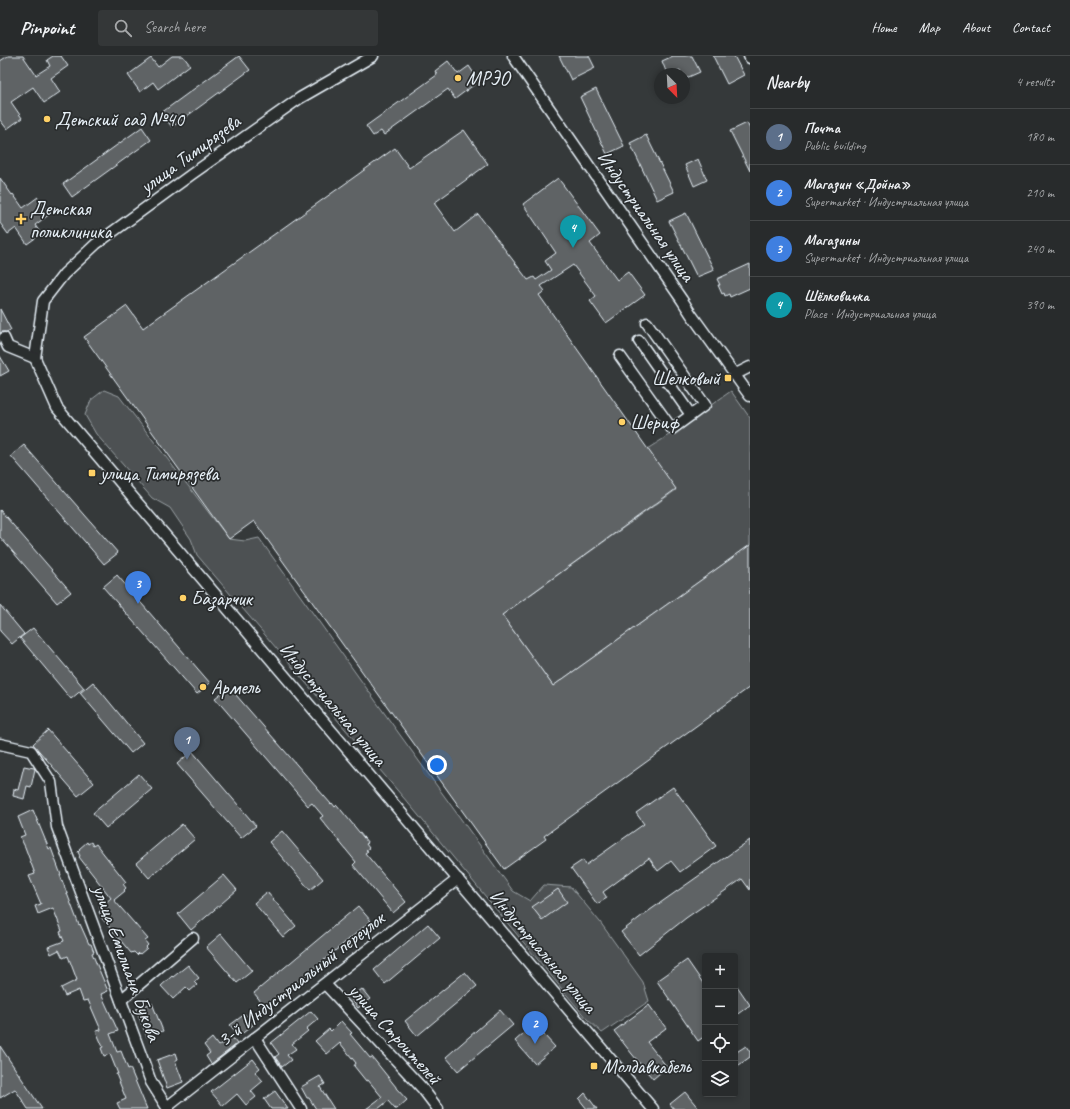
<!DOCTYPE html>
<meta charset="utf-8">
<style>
body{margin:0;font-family:Caveat,sans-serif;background:#343738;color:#f1f3f6}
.controls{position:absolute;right:12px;bottom:12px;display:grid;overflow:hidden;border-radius:4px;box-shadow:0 2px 6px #0003}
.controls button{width:36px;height:36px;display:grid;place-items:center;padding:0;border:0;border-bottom:1px solid #444748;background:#282b2c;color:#f1f3f6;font:20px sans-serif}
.compass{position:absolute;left:654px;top:12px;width:36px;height:36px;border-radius:50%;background:#282b2c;box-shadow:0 2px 6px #0003;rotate:156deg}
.you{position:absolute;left:437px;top:709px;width:14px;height:14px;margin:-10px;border:3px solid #fff;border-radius:50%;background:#1a73e8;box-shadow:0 0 0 6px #1a73e833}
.badge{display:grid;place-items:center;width:26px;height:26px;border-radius:50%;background:#ffd166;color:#fff;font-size:13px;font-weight:700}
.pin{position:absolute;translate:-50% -33px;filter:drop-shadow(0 1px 2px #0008)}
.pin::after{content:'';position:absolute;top:21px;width:14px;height:12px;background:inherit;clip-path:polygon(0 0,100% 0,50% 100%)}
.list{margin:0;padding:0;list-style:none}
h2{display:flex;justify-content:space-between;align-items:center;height:52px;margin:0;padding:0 16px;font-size:17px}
h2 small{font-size:13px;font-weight:400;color:#a5a7a9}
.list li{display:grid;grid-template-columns:26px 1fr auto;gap:12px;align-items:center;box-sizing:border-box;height:56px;padding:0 16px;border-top:1px solid #444748}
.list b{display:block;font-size:15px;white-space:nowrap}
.list p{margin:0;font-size:13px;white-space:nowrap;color:#a5a7a9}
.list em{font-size:13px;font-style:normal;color:#a5a7a9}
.icon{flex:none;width:22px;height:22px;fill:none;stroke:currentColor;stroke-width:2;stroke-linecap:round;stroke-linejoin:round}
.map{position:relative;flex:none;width:750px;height:1053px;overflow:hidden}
header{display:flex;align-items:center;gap:24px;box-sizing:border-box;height:56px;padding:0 20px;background:#282b2c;border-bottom:1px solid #444748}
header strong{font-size:19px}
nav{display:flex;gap:22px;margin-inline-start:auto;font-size:14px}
.search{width:280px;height:36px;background:#343738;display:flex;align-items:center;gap:10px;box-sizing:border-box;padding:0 14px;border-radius:4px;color:#a5a7a9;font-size:15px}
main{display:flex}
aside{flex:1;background:#282b2c}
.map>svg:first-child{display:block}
.green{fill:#4d5152;stroke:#9aa1a5}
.building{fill:#5f6365;stroke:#e8f1f8}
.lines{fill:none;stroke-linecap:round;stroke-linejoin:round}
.minor-casing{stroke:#e8f1f8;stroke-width:13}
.minor{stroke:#2a2d2e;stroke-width:10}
.poi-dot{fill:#ffd166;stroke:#2a2d2e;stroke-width:1.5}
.labels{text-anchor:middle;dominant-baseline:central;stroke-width:3.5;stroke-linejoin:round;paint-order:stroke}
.poi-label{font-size:20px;fill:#e8f1f8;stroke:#2a2d2e;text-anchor:start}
.street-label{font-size:20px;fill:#e8f1f8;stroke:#2a2d2e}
</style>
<header>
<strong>Pinpoint</strong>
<div class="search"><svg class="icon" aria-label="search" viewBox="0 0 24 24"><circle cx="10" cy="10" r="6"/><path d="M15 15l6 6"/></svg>Search here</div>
<nav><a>Home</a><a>Map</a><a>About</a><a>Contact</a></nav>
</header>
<main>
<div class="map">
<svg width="750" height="1053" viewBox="0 0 750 1053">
<rect width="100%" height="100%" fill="#35393a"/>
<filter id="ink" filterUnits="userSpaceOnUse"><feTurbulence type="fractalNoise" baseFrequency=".025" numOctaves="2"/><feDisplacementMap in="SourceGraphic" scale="8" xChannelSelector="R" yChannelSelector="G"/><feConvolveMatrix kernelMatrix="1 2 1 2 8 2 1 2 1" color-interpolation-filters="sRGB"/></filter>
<g filter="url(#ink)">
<g class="green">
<path d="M104,334L119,340L229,483L245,485L259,482L395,672L513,835L530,845L544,829L571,831L600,866L643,926L649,945L602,977L586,962L414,754L197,499L191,483L170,452L152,442L96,378L85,359L91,344Z"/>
<path d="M731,335L750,362V489L553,630L502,559L676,434L647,393L663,383Z"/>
</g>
<g class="building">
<path d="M8,0H23L36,19L50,10L47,4L53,0H61L68,10L51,22L60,36L44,47L33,31L11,46L22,62L7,73L0,64V5Z"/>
<path d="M172,0H183L190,9L158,33L153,26L140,36L128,19L151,2L158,11Z"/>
<path d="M239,0L250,14L172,71L161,57Z"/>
<path d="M559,0H589L595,12L571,24Z"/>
<path d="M673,0H692L700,16L684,23V18H681L680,14L671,18H667L662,5Z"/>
<path d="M713,0H734L744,19L727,28Z"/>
<path d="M448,5L458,18L469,10L479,25L455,43L448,33L384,79L381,75L373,80L366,70L437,19L435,15Z"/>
<path d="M596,33L624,90L607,98L580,41Z"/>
<path d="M747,67L750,73V115L730,75Z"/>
<path d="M142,71L151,84L72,141L63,128Z"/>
<path d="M464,74L488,108L434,147L455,176L478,158L528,224L534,221L536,224L551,214L545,205L556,197L523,148L558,122L600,179L590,187L617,224L628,216L645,239L606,267L590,245L596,240L573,209L541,230L545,235L539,239L676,433L502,559L553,630L750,489V631L544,780L546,783L504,813L254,465L229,483L84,281L127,250L143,272L395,92L409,112Z"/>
<path d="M646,79L674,136L657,144L630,87Z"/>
<path d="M698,103L707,124L694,130L685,109Z"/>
<path d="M0,122L12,139L13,138L23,152L38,141L50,158L35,169L41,178L27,188L16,172L8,178L0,167Z"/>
<path d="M686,157L714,214L697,221L669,165Z"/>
<path d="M750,208V232L730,241L729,238L725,240L724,237L722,238L718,229H720L717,223Z"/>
<path d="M0,253L11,274L6,276H2L0,277Z"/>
<path d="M0,300L9,315L0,320Z"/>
<path d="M24,389L118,497L104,508L11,400Z"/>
<path d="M0,454L71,536L57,547L0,481Z"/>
<path d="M117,519L210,627L197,638L103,531Z"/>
<path d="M0,549L24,578L12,588L0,575Z"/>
<path d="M33,572L84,632L71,643L20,582Z"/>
<path d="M93,626L143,687L131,697L80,637Z"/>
<path d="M229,631L331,748L332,747L335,751L337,749L368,787L366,788L369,792L366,794L368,795L365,797L406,846L393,857L353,809L356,806L320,762L323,760L312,747L308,750L215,642Z"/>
<path d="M48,674L94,727L78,740L33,688Z"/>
<path d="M192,695L256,770L241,782L177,708Z"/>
<path d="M24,710L34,712L35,713L31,731L27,730L24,743L13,740L14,733L18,734Z"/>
<path d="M139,718L152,733L106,772L93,757Z"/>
<path d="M673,731L716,790L680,816L671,805L658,815L649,802L603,836L607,842L597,848L571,812L583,804L586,809L644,768L636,757Z"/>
<path d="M33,754L49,793L51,792L61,819H60L79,869L80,868L89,888H91L94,896L92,897L108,935L101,938L118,975L110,978L117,996L121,995L128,1013L130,1012L147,1053H120L117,1047L126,1043L116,1018H118L110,998L104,1000L101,992L103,991L96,975L101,974L88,944L83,945L79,934L65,940L61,932L77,924L68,900L63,902L59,894L51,898L48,891L64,885L60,876L62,875L53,852L38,858L35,850L41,848L29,820L35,818L25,791L20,781L25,779L18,761Z"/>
<path d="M182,768L195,783L149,822L136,807Z"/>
<path d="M282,775L323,823L310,834L269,786Z"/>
<path d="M750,784V834L742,823L686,862L639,899L621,876L643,859Z"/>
<path d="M87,786L88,788L91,786L93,790L96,788L126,826L123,828L126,832L124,834L125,835L114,844L148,883L145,885L148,889L146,891L147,892L140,898L139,897L137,899L134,896L131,897L100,860L101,859L99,856L101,854L99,852L111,842L79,801L80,800L78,796L80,794L79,793Z"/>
<path d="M224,819L237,834L191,874L178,858Z"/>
<path d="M558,833L567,846L542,864L532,851Z"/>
<path d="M267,836L296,870L283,881L254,847Z"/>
<path d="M358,850L371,865L266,952L254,937Z"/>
<path d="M428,868L440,882L385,928L374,914Z"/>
<path d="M221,878L252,915L237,927L206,891Z"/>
<path d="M687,904L705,930V980L698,985L657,925Z"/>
<path d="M188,909L199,922L194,926L197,929L190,935L186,931L173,943L161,930L172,920L173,921Z"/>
<path d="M465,916L477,930L417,980L405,965Z"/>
<path d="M735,927L750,949L735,960Z"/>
<path d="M362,933L370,943L358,952L350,942Z"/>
<path d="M152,947L163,975L147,981L136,953Z"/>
<path d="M649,949L666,972L647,986L667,1011L653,1023L632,998L614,975Z"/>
<path d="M500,954L513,969L458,1015L446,1001Z"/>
<path d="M311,955L318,963L306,973L308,975L292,988L296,993L287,999L291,1004L282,1011L275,1001L279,998L271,987Z"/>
<path d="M245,958L253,969L239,980L230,969Z"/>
<path d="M341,965L352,977L350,978L370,1002L372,1001L396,1031V1032L407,1044L397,1053H395L388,1045L378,1053H366L382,1041L368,1024L366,1025L354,1010L356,1007L340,987L327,998L315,985L329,973L331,975Z"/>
<path d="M534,968L555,991L535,1008L515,985Z"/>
<path d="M231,980L237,988L211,1008L206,1000L210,997L204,989L212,982L218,990Z"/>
<path d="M0,990L42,1053H28L15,1033L0,1042Z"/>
<path d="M746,990L750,996V1001L735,1012V997Z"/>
<path d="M176,997L178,1003L175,1005L183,1026L167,1032L157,1004Z"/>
<path d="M253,1003L260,1012L255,1016L263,1025L251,1035L256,1041L246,1049L237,1038L223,1050L211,1036Z"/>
<path d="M320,1020L325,1028L320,1031L334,1053H316L309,1042H307L301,1031Z"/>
<path d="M275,1035L288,1053H271L264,1043Z"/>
<path d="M685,1036L699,1053H674L670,1048Z"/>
<path d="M585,1037L597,1053H587L579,1043Z"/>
</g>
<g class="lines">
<g class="minor-casing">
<g id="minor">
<path d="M373,0L300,42L192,118L96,188L64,218L43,245L35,302L57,352L653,1053"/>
<path d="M513,0L682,244L691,258L750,340"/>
<path d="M749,0L750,2"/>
<path d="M4,282L8,291L35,302"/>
<path d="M639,285L691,359"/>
<path d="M620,300L672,373L705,349L647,267"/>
<path d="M734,319L750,311"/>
<path d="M0,688L31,695L51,726L57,771L151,1026L168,1053"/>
<path d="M325,928L422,1032L438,1053"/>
<path d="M121,944L193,882"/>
<path d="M255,982L301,1053"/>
<path d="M167,1051L458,823"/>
</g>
</g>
<use href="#minor" class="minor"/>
</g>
</g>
<g class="poi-dot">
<circle cx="458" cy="22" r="4"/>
<circle cx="47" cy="63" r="4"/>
<path d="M19 157h4v4h4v4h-4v4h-4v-4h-4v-4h4z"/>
<rect x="724" y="318" width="8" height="8" rx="2"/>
<circle cx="622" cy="366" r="4"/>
<rect x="88" y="413" width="8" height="8" rx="2"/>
<circle cx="183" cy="542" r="4"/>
<circle cx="203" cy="631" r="4"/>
<rect x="590" y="1006" width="8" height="8" rx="2"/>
</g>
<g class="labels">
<g class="poi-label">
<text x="466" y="22">МРЭО</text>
<text x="55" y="63">Детский сад №40</text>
<text x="30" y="152">Детская<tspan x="30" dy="23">поликлиника</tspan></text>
<text x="720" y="322" text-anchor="end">Шелковый</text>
<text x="630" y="366">Шериф</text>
<text x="100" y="417">улица Тимирязева</text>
<text x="191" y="542">Базарчик</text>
<text x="211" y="631">Армель</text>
<text x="602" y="1010">Молдавкабель</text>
</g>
<g class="street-label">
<text transform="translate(190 98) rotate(-36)">улица Тимирязева</text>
<text transform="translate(646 160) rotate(55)">Индустриальная улица</text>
<text transform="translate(333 648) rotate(50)">Индустриальная улица</text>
<text transform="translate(543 895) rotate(50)">Индустриальная улица</text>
<text transform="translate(127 907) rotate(70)">улица Емилиана Букова</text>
<text transform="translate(301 923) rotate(-38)">3-й Индустриальный переулок</text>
<text transform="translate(395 978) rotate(48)">улица Строителей</text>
</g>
</g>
</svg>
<div class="controls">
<button>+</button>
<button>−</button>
<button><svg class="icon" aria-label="locate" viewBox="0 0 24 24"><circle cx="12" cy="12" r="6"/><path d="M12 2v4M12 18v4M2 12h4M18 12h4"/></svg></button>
<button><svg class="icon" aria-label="layers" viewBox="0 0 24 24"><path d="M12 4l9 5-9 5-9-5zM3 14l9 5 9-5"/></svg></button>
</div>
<svg class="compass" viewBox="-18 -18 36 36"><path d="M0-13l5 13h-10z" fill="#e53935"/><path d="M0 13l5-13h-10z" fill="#a5a7a9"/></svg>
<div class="you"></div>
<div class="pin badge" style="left:187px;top:704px;background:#5c6f8a">1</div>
<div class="pin badge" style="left:535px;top:988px;background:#3f7fe0">2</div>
<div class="pin badge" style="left:138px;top:548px;background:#3f7fe0">3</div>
<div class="pin badge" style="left:573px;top:192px;background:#0f9aa8">4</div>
</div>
<aside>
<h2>Nearby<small>4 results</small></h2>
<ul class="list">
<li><span class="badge" style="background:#5c6f8a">1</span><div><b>Почта</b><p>Public building</p></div><em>180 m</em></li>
<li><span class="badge" style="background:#3f7fe0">2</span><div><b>Магазин «Дойна»</b><p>Supermarket · Индустриальная улица</p></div><em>210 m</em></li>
<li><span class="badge" style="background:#3f7fe0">3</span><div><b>Магазины</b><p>Supermarket · Индустриальная улица</p></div><em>240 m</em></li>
<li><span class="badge" style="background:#0f9aa8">4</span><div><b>Шёлковичка</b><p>Place · Индустриальная улица</p></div><em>390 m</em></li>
</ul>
</aside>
</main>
